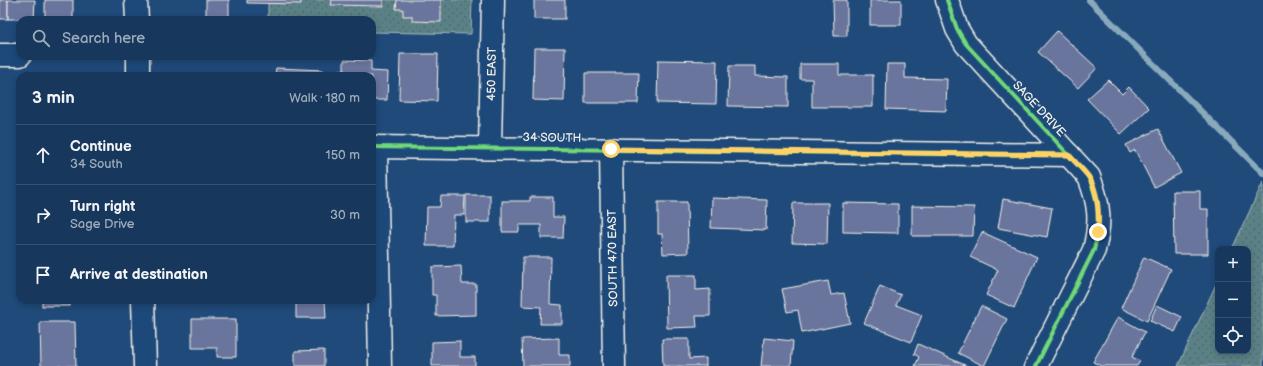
<!DOCTYPE html>
<meta charset="utf-8">
<style>
body{margin:0;font-family:"Balsamiq Sans",sans-serif;background:#203f62;color:#f1f3f6}
.controls{position:absolute;right:12px;bottom:12px;display:grid;overflow:hidden;border-radius:8px;box-shadow:0 2px 6px #0003}
.controls button{width:36px;height:36px;display:grid;place-items:center;padding:0;border:0;border-bottom:1px solid #365272;background:#17385c;color:#f1f3f6;font:20px sans-serif}
.stop{position:absolute;width:12px;height:12px;margin:-9px;border:3px solid #ffd166;border-radius:50%;background:#fff}
.stop.end{background:#ffd166;border-color:#fff;box-shadow:0 1px 4px #0008}
.list{margin:0;padding:0;list-style:none}
h2{display:flex;justify-content:space-between;align-items:center;height:52px;margin:0;padding:0 16px;font-size:17px}
h2 small{font-size:13px;font-weight:400;color:#9eacbb}
.list li{display:grid;grid-template-columns:26px 1fr auto;gap:12px;align-items:center;box-sizing:border-box;height:60px;padding:0 16px;border-top:1px solid #365272}
.list b{display:block;font-size:15px;white-space:nowrap}
.list p{margin:0;font-size:13px;white-space:nowrap;color:#9eacbb}
.list em{font-size:13px;font-style:normal;color:#9eacbb}
.icon{flex:none;width:22px;height:22px;fill:none;stroke:currentColor;stroke-width:2;stroke-linecap:round;stroke-linejoin:round}
.map{position:relative;flex:none;width:1263px;height:366px;overflow:hidden}
.search{position:absolute;background:#17385c;box-shadow:0 2px 6px #0003;left:16px;top:16px;width:360px;height:44px;display:flex;align-items:center;gap:10px;box-sizing:border-box;padding:0 14px;border-radius:12px;color:#9eacbb;font-size:15px}
.panel{position:absolute;background:#17385c;box-shadow:0 2px 6px #0003;left:16px;top:72px;width:360px;height:232px;border-radius:12px}
.map>svg:first-child{display:block}
.grass{fill:url(#grass-dots);stroke:#a7b9b7}
.lines{fill:none;stroke-linecap:round;stroke-linejoin:round}
.stream{stroke:#89a9bc;stroke-width:6}
.building{fill:#6a749e;stroke:#f4f1e8}
.minor-casing{stroke:#f4f1e8;stroke-width:25}
.minor{stroke:#1f4a7a;stroke-width:22}
.cycleway-casing{stroke:#1f4a7a;stroke-width:6}
.cycleway{stroke:#71d979;stroke-width:4}
.route{stroke:#ffd166;stroke-width:5}
.labels{text-anchor:middle;dominant-baseline:central;stroke-width:3;stroke-linejoin:round;paint-order:stroke}
.street-label{font-size:12px;fill:#f4f1e8;stroke:#1f4a7a}
</style>
<div class="map">
<svg width="1263" height="366" viewBox="0 0 1263 366">
<defs>
<pattern id="grass-dots" width="8" height="8" patternUnits="userSpaceOnUse"><rect width="8" height="8" fill="#5a8186"/><path d="M2 2h.1M6 6h.1" fill="none" stroke="#526769" stroke-width="1.8" stroke-linecap="round"/></pattern>
</defs>
<rect width="100%" height="100%" fill="#1f4a7a"/>
<filter id="ink" filterUnits="userSpaceOnUse"><feTurbulence type="fractalNoise" baseFrequency=".025" numOctaves="2"/><feDisplacementMap in="SourceGraphic" scale="8" xChannelSelector="R" yChannelSelector="G"/><feConvolveMatrix kernelMatrix="1 2 1 2 8 2 1 2 1" color-interpolation-filters="sRGB"/></filter>
<g filter="url(#ink)">
<g class="grass">
<path d="M268,0H472L471,34L372,32V20H268Z"/>
<path d="M1263,182V366H1178L1218,280V351H1248V249H1232Z"/>
</g>
<g class="lines">
<path class="stream" d="M1089,0L1263,173"/>
</g>
<g class="building">
<rect x="0" y="0" width="8" height="19"/>
<path d="M8,0H35L34,19H8Z"/>
<rect x="45" y="0" width="28" height="19"/>
<rect x="206" y="0" width="23" height="20"/>
<path d="M247,0H301V4L247,3Z"/>
<path d="M332,0H383V6L331,5Z"/>
<path d="M397,0H441V22L412,21V16H403V9H396Z"/>
<rect x="534" y="0" width="31" height="19"/>
<path d="M833,0H847V36H834Z"/>
<rect x="870" y="0" width="31" height="25"/>
<path d="M1057,31L1097,68L1078,88L1038,52Z"/>
<path d="M534,48H565L564,101L533,100Z"/>
<path d="M400,54H438L437,101L399,100Z"/>
<path d="M344,60L371,61V71L388,72L387,100H372V76H338V70H344Z"/>
<path d="M658,60L717,61L716,104L657,103Z"/>
<path d="M800,64H839V75H873V107H812V79H800Z"/>
<path d="M887,64H905V78L947,79L946,111L886,109Z"/>
<path d="M729,66H755V76L788,77V107L728,106Z"/>
<path d="M276,68L323,70V76H275Z"/>
<path d="M585,73H639L638,103H585Z"/>
<path d="M1108,80L1122,94L1129,87L1149,108L1121,134L1087,99Z"/>
<path d="M1158,129L1181,173L1154,187L1135,150L1130,153L1126,145Z"/>
<path d="M1173,191H1200V209H1208V254H1174Z"/>
<rect x="466" y="195" width="24" height="27"/>
<path d="M441,196H465L464,215H454L453,246H426L427,207H440Z"/>
<path d="M530,197H553V217H564L563,238H541V225H519V232H502V201H530Z"/>
<path d="M712,198L767,200L766,230L711,228Z"/>
<path d="M1003,199L1052,208L1047,237L998,228Z"/>
<path d="M658,202H687L688,253L663,254L662,234H658Z"/>
<path d="M793,203H828L827,244L792,243Z"/>
<path d="M843,203L898,204V233L843,232Z"/>
<path d="M912,206L974,207L973,236H912Z"/>
<path d="M982,232L1037,257L1014,308L986,295L998,270L970,257Z"/>
<path d="M523,257H551L550,304L562,305V324H540L541,307L522,306Z"/>
<path d="M1144,257L1171,269L1147,321L1121,308Z"/>
<path d="M461,266L462,284H476V315L436,316V295H432V267Z"/>
<path d="M666,275H696V290L710,289V316H696L697,327L667,328Z"/>
<path d="M828,281L831,295L844,293L850,323L802,333L798,310L787,312L782,289Z"/>
<path d="M880,286L901,295L896,305L922,315L911,342L864,323Z"/>
<rect x="42" y="300" width="28" height="6"/>
<path d="M296,300H325L326,318H296Z"/>
<path d="M1157,305L1182,317L1175,332L1150,321Z"/>
<path d="M981,306L1007,319L984,366L958,353Z"/>
<path d="M1118,317L1145,332L1132,357L1140,361L1137,366H1101L1093,362Z"/>
<path d="M192,319H236V357H217V348H192Z"/>
<path d="M40,322H75L76,366H41Z"/>
<path d="M559,338V355H570V366H523L522,339Z"/>
<path d="M764,338L793,341L791,366H761Z"/>
<path d="M662,339H689V359L706,358V366H663Z"/>
<path d="M460,341V357H475V366H432V342Z"/>
<path d="M918,344L967,366H915L919,357L914,354Z"/>
<path d="M324,350V366H295V351Z"/>
</g>
<g class="lines">
<g class="minor-casing">
<g id="minor">
<path d="M136,0L137,20"/>
<path d="M947,0L957,29L966,44L1089,177C1100,205 1101,222 1094,250L1036,366"/>
<path d="M0,55H20"/>
<path d="M138,56V76"/>
<path d="M372,147L1069,155"/>
<path d="M376,147L380,366"/>
<path d="M490,147L493,0"/>
<path d="M611,149L614,366"/>
<path d="M143,300L145,366"/>
</g>
</g>
<use href="#minor" class="minor"/>
<g class="cycleway-casing">
<g id="cycleway">
<path d="M947,0L957,29L966,44L1089,177C1100,205 1101,222 1094,250L1036,366"/>
<path d="M372,147L1069,155"/>
</g>
</g>
<use href="#cycleway" class="cycleway"/>
</g>
</g>
<g class="lines" filter="url(#ink)">
<path class="route" d="M611,149L1069,155C1075,162 1083,169 1088,176C1099,191 1099,214 1098,232"/>
</g>
<g class="labels">
<g class="street-label">
<text transform="translate(492 74) rotate(-89)">450 EAST</text>
<text transform="translate(1039 109) rotate(47)">SAGE DRIVE</text>
<text transform="translate(552 138) rotate(1)">34 SOUTH</text>
<text transform="translate(613 258) rotate(-91)">SOUTH 470 EAST</text>
</g>
</g>
</svg>
<div class="controls">
<button>+</button>
<button>−</button>
<button><svg class="icon" aria-label="locate" viewBox="0 0 24 24"><circle cx="12" cy="12" r="6"/><path d="M12 2v4M12 18v4M2 12h4M18 12h4"/></svg></button>
</div>
<div class="stop" style="left:611px;top:149px"></div>
<div class="stop end" style="left:1098px;top:232px"></div>
<div class="search"><svg class="icon" aria-label="search" viewBox="0 0 24 24"><circle cx="10" cy="10" r="6"/><path d="M15 15l6 6"/></svg>Search here</div>
<section class="panel">
<h2>3 min<small>Walk · 180 m</small></h2>
<ul class="list">
<li><svg class="icon" aria-label="ahead" viewBox="0 0 24 24"><path d="M12 20V5M6 11l6-6 6 6"/></svg><div><b>Continue</b><p>34 South</p></div><em>150 m</em></li>
<li><svg class="icon" aria-label="right" viewBox="0 0 24 24"><path d="M7 20v-9h11M14 6l5 5-5 5"/></svg><div><b>Turn right</b><p>Sage Drive</p></div><em>30 m</em></li>
<li><svg class="icon" aria-label="arrive" viewBox="0 0 24 24"><path d="M6 21V4h12l-3 4 3 4H6"/></svg><div><b>Arrive at destination</b></div></li>
</ul>
</section>
</div>
